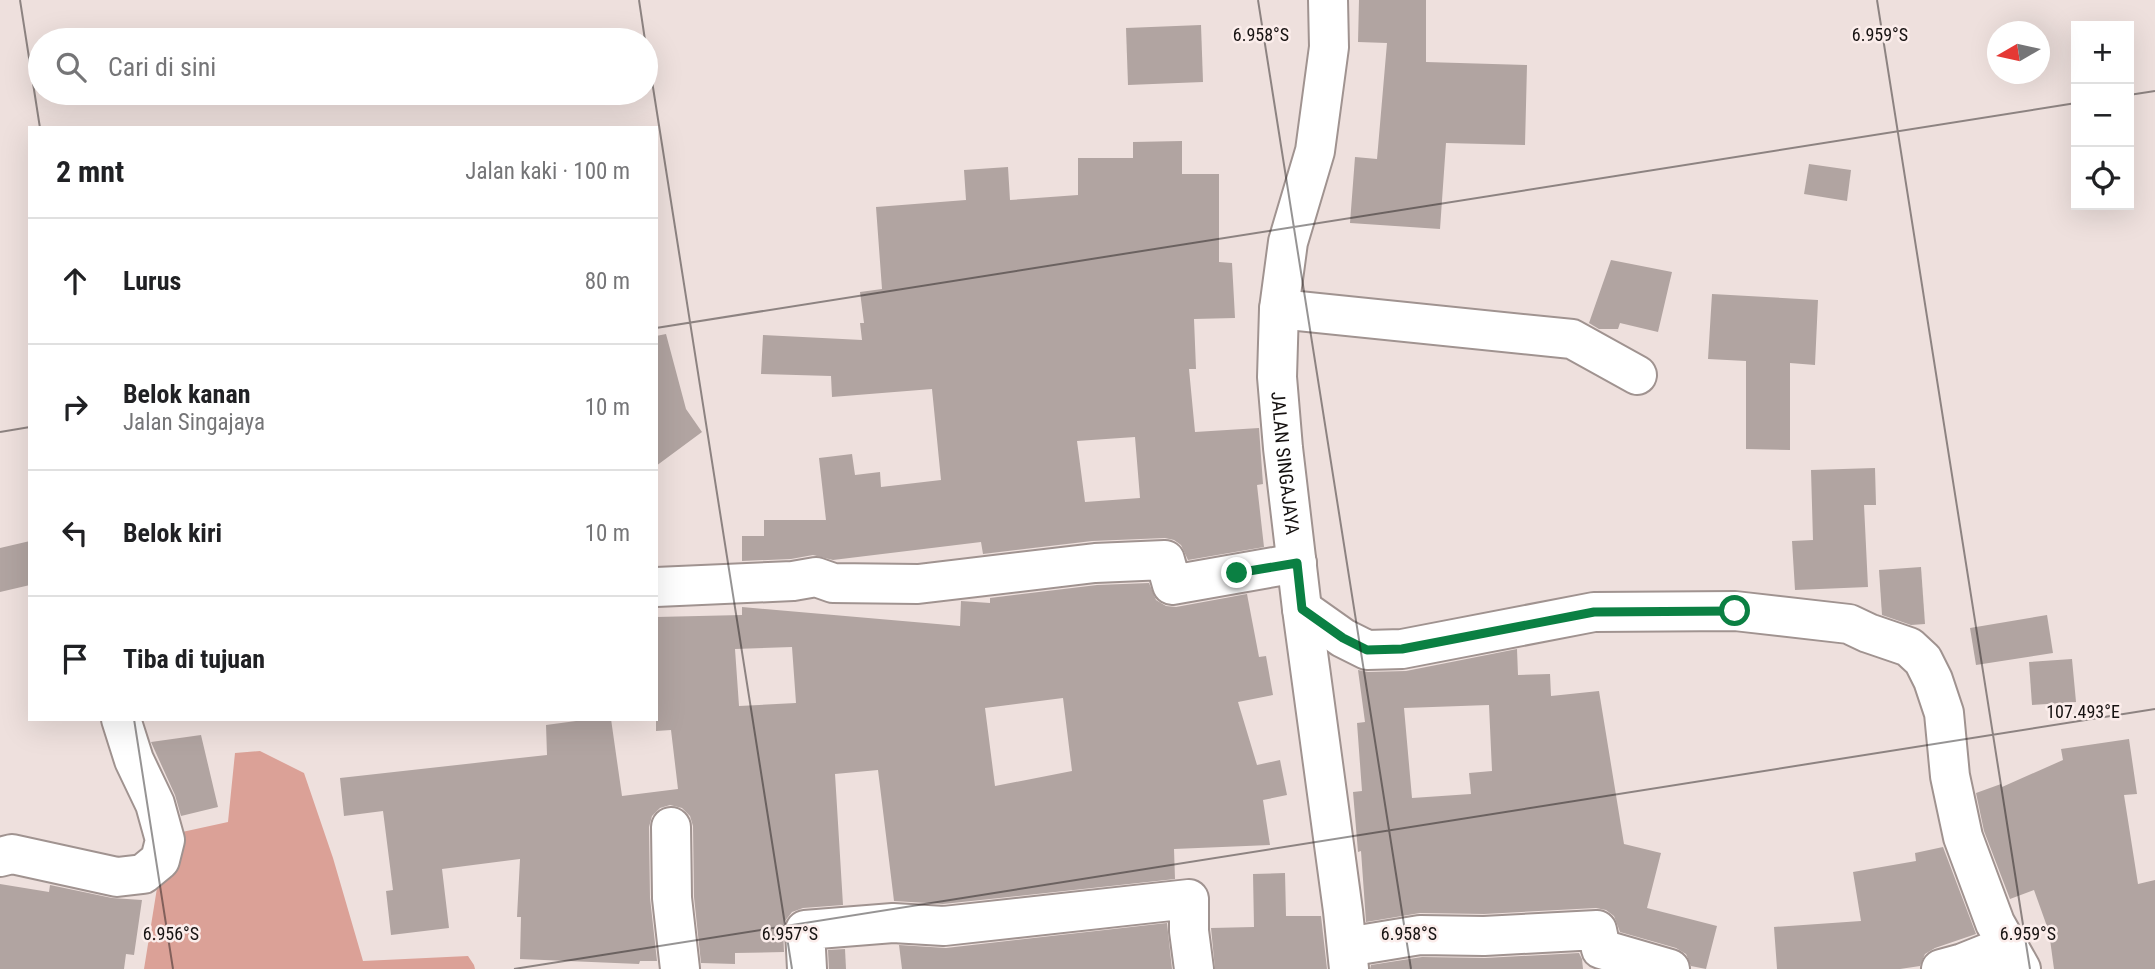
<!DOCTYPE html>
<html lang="id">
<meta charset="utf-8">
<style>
body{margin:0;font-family:"Roboto Condensed",sans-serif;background:#f2f2f2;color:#202124}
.controls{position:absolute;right:21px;top:21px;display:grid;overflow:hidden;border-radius:0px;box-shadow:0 7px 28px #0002}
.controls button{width:63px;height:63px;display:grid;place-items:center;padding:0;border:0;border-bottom:2px solid #e0e0e0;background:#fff;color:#202124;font:35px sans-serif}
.compass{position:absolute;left:1987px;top:21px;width:63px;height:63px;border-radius:50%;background:#fff;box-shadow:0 7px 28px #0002;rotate:261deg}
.stop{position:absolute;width:21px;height:21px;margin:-16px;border:5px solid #0b8043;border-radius:50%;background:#fff}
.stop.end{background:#0b8043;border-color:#fff;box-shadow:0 2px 7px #0008}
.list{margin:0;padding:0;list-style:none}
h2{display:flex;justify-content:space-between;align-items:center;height:91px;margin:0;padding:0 28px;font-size:30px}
h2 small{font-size:23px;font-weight:400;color:#757577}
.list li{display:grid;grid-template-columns:46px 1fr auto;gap:21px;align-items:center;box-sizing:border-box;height:126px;padding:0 28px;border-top:2px solid #e0e0e0}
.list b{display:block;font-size:26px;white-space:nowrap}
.list p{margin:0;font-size:23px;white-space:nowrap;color:#757577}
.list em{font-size:23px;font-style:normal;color:#757577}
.icon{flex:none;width:38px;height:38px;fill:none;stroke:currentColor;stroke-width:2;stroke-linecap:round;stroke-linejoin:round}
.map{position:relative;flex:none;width:2155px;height:969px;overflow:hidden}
.search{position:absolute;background:#fff;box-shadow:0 7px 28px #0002;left:28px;top:28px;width:630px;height:77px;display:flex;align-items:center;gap:18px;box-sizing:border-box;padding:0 24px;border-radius:38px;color:#757577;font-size:26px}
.panel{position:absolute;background:#fff;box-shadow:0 7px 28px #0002;left:28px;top:126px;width:630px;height:595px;border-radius:0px}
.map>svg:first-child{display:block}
.green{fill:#dba197}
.building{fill:#b1a4a1;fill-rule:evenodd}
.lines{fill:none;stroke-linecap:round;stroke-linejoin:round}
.minor-casing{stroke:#a09390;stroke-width:42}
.tertiary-casing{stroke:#a09390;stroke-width:42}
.minor{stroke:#fff;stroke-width:38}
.tertiary{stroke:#fff;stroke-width:38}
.route{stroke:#0b8043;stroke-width:9}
.ticks{fill:none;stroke:#161211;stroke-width:2;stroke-opacity:0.45}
.labels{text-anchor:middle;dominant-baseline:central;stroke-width:5;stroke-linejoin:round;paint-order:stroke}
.street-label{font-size:19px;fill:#161211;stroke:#fbedeb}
.ticks-label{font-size:18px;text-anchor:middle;fill:#161211;stroke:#fbedeb;stroke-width:5;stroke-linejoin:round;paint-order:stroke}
</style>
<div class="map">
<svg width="2155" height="969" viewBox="0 0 2155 969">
<rect width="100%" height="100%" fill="#eee0dd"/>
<path class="green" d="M260,751L304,773L333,858L363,961L468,956L474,965L475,969H144L157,888L173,850V834L228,822L235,753Z"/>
<g class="building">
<path d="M1359,0H1426V62L1527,65L1525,145L1446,143L1440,229L1350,223L1355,157L1377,159L1387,43L1358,42Z"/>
<path d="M1201,25L1203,82L1128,85L1126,28Z"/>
<path d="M1182,141V174H1219V262L1232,263L1235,318L1194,319L1196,369H1189L1195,432L1259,428L1263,484L1257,485L1264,547L1188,560L1181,545L1174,540L1165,538L1092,541L983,554L981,542L833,560L813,555L791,559L742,561V536H764V520H826L819,458L852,454L855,475L880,472L881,487L941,480L932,389L832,397L831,376L761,374L763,335L862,340L860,323H864L860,292L882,289L876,207L966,200L964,170L1008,167L1010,200L1078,195V158H1133V142ZM1135,437L1140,498L1085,502L1077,441Z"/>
<path d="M1809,164L1851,170L1847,201L1804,194Z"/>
<path d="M1611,260L1672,272L1658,332L1620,323L1618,329H1599L1589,323Z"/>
<path d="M1712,294L1818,300L1815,365L1790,363V450L1746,449V361L1708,359Z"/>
<path d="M666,334L686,409L702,432L656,466V336Z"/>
<path d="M1875,468L1876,505H1864L1868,587L1795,590L1792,541L1813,540L1811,470Z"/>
<path d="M30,541V585L0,592V548Z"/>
<path d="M1921,567L1925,624L1911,625L1882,615L1879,570Z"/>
<path d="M1149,583L1156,600L1166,606L1176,607L1247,594L1259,657L1266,656L1273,695L1238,702L1257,765L1280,760L1287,795L1263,800L1270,845L1174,849L1175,879L943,904L894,901L878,770L835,774L843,905L803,908L792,912L785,921L783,930L784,952L735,953V964L701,963L694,897L693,826L690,816L682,808L670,805L660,808L652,816L649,827L650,898L657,961H640L639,964L520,959L521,917H517L520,859L442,869L449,928L391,935L386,891L393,890L383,811L344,816L340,778L547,755L546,725L591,719H611L622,796L678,789L671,730L656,731V617L742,615V607L960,626L961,601L990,603V598L1097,585ZM792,647L796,703L739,706L735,649ZM1063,698L1072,771L995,786L985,708Z"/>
<path d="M2047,615L2053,653L1976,665L1970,628Z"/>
<path d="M1517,649L1518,675L1550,674L1551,696L1599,691L1624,844L1661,853L1647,908L1717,926L1706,969L1691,966L1686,954L1676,948L1620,932L1614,916L1606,910L1596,908L1484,914L1420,913L1366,922L1361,851L1358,852L1353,792L1362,791L1357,723L1365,722L1358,670L1368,672L1406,671ZM1489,705L1492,771L1469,773L1471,794L1412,798L1404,708Z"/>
<path d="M2072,659L2076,702L2032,705L2029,662Z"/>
<path d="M201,735L218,807L181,816L175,795L151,742Z"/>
<path d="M2129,739L2137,794L2124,795L2138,884L2155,880V969H2054L2049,932L2034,890L2010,899L1984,831L1976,793L2001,784L2002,787L2063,760L2061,749Z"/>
<path d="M1943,847L1976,934L1935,948L1925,954L1920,966L1900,969H1777L1774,927L1861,921L1853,872L1916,861L1915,853Z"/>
<path d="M1285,873L1286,916H1321L1327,969H1215L1211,928L1254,927L1253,874Z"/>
<path d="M0,884L49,892L50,885L112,898L142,900L134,955L126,954L124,969H0Z"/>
<path d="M1167,923L1172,969H902L899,945L946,948Z"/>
<path d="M845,949L846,969H829L828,950Z"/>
<path d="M1579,953L1582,959L1583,969H1370L1371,965L1422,957L1485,958Z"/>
</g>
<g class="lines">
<g class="minor-casing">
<g id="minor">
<path d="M1279,309L1572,339L1637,375"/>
<path d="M656,587L793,581L816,577L833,583L918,584L1095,563L1165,560L1172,585L1297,563"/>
<path d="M1302,609L1343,638L1367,650L1402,649L1594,612L1735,611L1849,624L1868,633L1909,647L1923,660L1933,680L1944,713L1950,776L1963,837L1995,923L2021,969"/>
<path d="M671,827L672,898L680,969"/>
<path d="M0,857L12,854L117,877L143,874L160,860L165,840L155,804L134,760L121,719"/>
<path d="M1347,947L1420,935L1484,936L1597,930L1601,949L1670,969"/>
<path d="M807,969L805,930L893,923L944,926L1189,899V931L1194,969"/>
<path d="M1941,969L1963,963L2008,945"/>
</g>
</g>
<g class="tertiary-casing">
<g id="tertiary">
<path id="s1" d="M1328,0L1329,47L1315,151L1288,242L1279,309L1277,377L1283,448L1302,609L1343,911L1349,969"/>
</g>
</g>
<use href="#minor" class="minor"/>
<use href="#tertiary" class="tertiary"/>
</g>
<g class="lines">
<path class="route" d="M1237,573L1297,563L1302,609L1343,638L1367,650L1402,649L1594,612L1735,611"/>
</g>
<path class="ticks" d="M20,0L40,128M639,0L645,40M1258,0L1411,969M1877,0L2030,969M646,43L792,969M2129,95L2155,91M656,328L2076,103M0,432L30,427M134,719L173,969M514,969L2155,709"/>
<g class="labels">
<g class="street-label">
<text stroke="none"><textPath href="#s1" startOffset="469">JALAN SINGAJAYA</textPath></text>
</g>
</g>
<g class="ticks-label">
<text x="1261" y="41">6.958°S</text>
<text x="1880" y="41">6.959°S</text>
<text x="2083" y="718">107.493°E</text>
<text x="171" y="940">6.956°S</text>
<text x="790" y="940">6.957°S</text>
<text x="1409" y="940">6.958°S</text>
<text x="2028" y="940">6.959°S</text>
</g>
</svg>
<div class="controls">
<button>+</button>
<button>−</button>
<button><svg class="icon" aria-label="locate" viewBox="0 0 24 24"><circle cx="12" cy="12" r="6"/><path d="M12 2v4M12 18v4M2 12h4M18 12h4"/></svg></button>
</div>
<svg class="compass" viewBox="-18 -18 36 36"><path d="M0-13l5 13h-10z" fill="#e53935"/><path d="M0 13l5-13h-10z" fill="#757577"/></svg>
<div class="stop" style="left:1735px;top:611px"></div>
<div class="stop end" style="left:1237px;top:573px"></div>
<div class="search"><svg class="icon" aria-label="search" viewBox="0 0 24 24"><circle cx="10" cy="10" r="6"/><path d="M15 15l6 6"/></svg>Cari di sini</div>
<section class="panel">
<h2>2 mnt<small>Jalan kaki · 100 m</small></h2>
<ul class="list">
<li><svg class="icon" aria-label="ahead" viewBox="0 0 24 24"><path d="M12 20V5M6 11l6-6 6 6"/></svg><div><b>Lurus</b></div><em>80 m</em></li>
<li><svg class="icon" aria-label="right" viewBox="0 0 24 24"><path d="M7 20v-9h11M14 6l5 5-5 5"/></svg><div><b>Belok kanan</b><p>Jalan Singajaya</p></div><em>10 m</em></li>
<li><svg class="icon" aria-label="left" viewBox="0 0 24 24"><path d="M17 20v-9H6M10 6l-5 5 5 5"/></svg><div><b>Belok kiri</b></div><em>10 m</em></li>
<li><svg class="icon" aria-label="arrive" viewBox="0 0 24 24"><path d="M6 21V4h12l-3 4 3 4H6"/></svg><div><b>Tiba di tujuan</b></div></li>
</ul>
</section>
</div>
